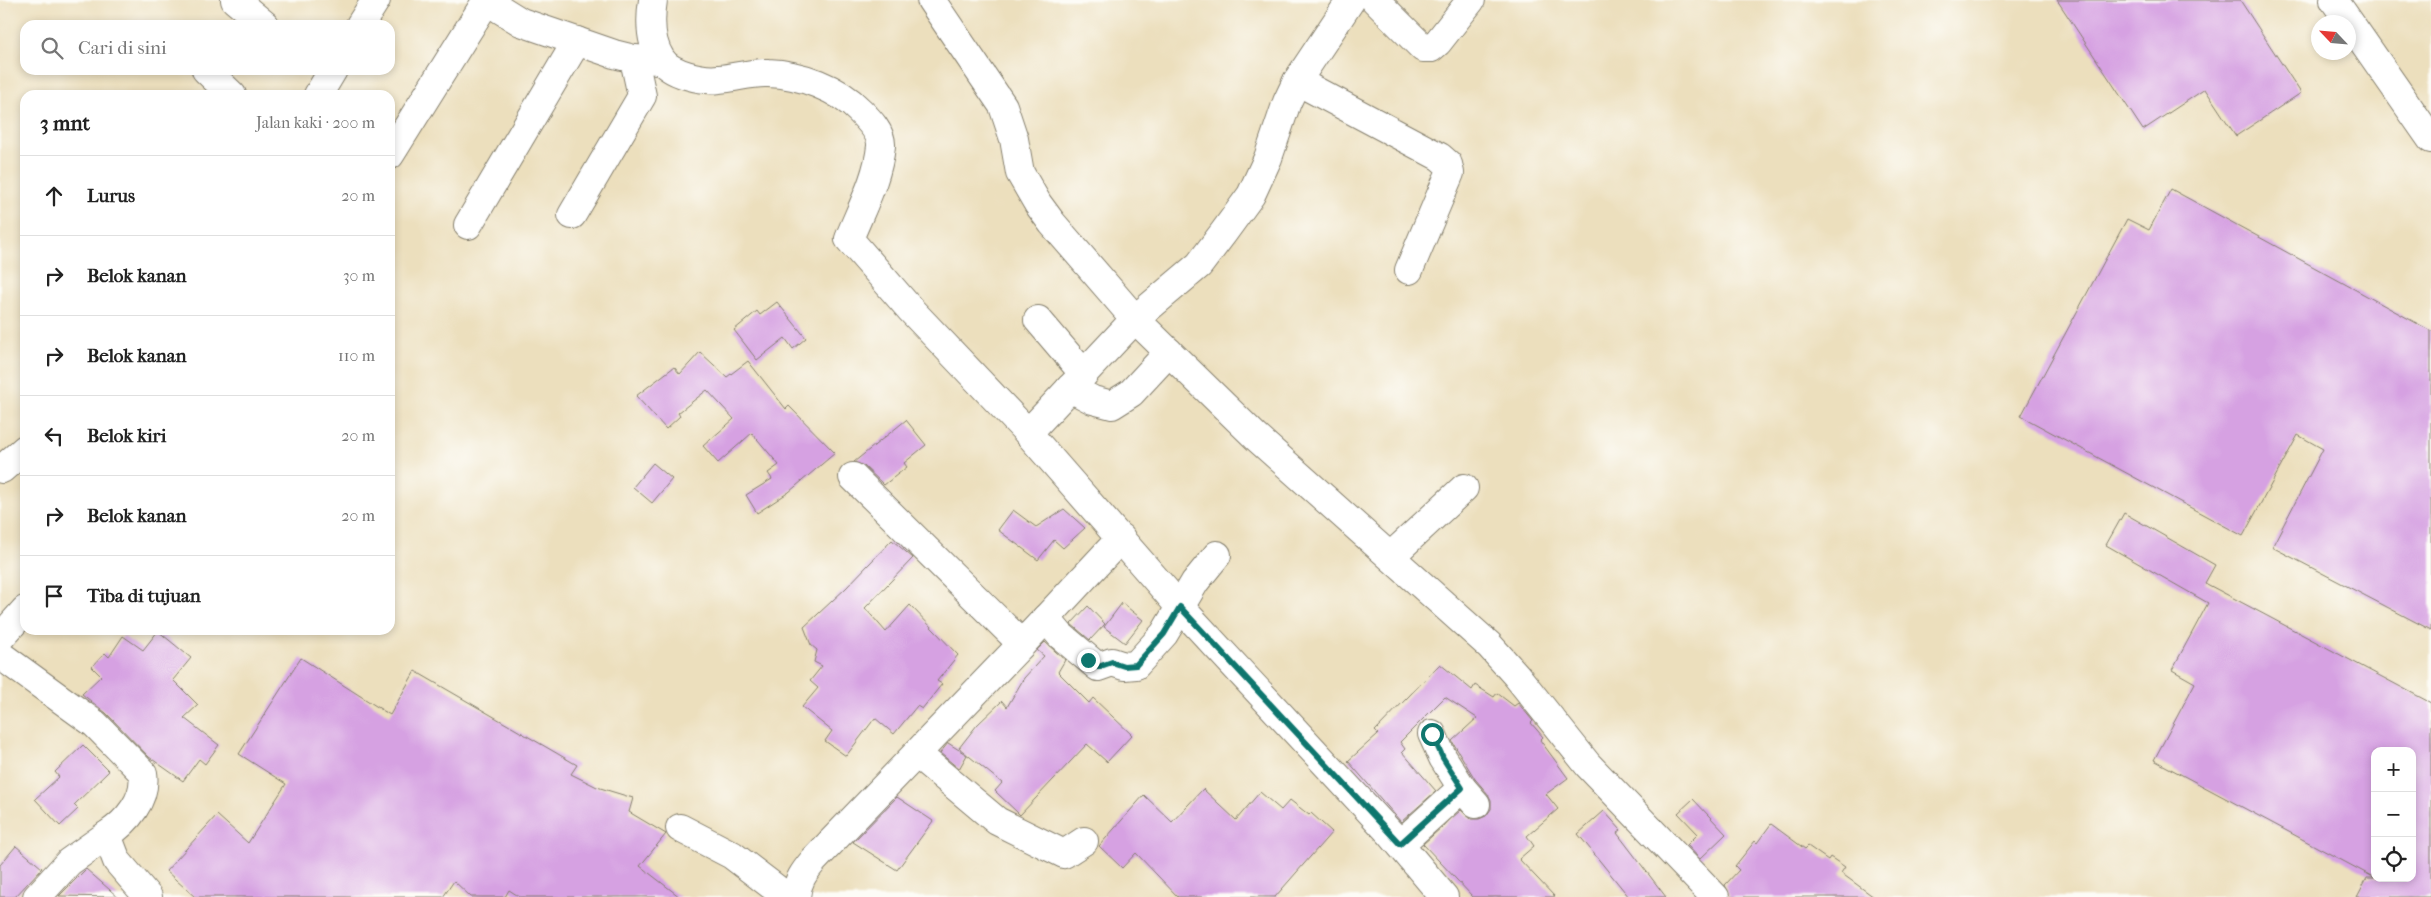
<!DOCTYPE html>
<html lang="id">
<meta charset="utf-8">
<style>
body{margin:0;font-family:"IM FELL French Canon",serif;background:#f2f2f2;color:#222}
.controls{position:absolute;right:15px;bottom:15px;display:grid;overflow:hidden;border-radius:10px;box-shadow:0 2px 8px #0003}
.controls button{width:45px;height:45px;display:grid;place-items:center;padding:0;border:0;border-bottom:1px solid #e0e0e0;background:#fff;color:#222;font:25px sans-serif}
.compass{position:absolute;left:2311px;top:15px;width:45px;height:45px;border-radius:50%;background:#fff;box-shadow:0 2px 8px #0003;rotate:296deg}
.stop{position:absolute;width:15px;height:15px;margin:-11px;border:4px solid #0f766e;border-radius:50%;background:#fff}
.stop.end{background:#0f766e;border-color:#fff;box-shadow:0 1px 5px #0008}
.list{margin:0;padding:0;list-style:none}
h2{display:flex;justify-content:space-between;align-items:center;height:65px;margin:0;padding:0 20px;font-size:21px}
h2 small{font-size:16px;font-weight:400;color:#767676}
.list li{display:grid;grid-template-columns:32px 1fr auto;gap:15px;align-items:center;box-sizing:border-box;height:80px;padding:0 20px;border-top:1px solid #e0e0e0}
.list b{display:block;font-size:19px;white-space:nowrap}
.list em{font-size:16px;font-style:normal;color:#767676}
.icon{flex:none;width:28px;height:28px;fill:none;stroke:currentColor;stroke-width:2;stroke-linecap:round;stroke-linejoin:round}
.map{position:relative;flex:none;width:2431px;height:897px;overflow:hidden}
.search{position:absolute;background:#fff;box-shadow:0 2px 8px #0003;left:20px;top:20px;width:375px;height:55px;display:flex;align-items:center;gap:12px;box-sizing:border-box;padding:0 18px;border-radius:15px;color:#767676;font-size:19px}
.panel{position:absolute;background:#fff;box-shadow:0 2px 8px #0003;left:20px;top:90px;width:375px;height:545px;border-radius:15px}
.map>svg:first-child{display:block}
.building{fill:#d6a1e2}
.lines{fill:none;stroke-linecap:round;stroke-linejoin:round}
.minor-casing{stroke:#847e6c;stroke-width:30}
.minor{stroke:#fff;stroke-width:28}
.route{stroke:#0f766e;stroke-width:6}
</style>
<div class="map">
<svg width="2431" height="897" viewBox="0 0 2431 897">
<rect width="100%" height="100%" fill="#fdfcf7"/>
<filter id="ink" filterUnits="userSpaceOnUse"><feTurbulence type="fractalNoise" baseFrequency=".02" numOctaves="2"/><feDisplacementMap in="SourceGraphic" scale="10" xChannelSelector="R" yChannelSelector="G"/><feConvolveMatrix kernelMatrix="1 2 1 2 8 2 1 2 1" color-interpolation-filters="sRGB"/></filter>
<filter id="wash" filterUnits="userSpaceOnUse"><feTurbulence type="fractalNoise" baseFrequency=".0096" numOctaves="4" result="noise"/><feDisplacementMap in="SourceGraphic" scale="20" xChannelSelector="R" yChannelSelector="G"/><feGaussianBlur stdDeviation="1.12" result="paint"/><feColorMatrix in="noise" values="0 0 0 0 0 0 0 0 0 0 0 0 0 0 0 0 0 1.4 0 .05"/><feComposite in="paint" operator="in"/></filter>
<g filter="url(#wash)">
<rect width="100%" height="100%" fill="#ecdfbd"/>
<g id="blocks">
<g class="building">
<path d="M2057,0H2240L2301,93L2236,136L2205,89L2143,130Z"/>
<path d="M2171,189L2431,331V630L2272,547L2323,449L2298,435L2243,536L2021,416L2127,219L2149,230Z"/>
<path d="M777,302L806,338L793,349L785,338L757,360L734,330L757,311L760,315Z"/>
<path d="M700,352L727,377L748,361L786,409L789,406L835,453L789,492L757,513L746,495L772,479L768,473L779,465L752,433L718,463L703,446L734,419L707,390L678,413L680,416L666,429L636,396L674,367L680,374Z"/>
<path d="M906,420L926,445L904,463L907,467L884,485L864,466L854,462Z"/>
<path d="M653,463L672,479L652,503L633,487Z"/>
<path d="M1064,509L1085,528L1063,548L1054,540L1038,560L998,530L1013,510L1036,527Z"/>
<path d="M2124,513L2215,565L2205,583L2431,703V897H2357L2367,878H2412V751H2375V878L2154,760L2195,683L2172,670L2208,603L2106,545Z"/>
<path d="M892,540L913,558L865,608L886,632L910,605L958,655L937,681L942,684L922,709L917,706L894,734L875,718L846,756L825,741L832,731L802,707L818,688L810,681L822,666L814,662L817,650L811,645L804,627L846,588Z"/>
<path d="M1122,603L1143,620L1125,643L1104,627Z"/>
<path d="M1088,606L1105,624L1090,640L1071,624Z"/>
<path d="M158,631L191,658L173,680L198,705L184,718L219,745L205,764L199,759L183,781L149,757L106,713L82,694L101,676L92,667L105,653L109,657L123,636L143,650Z"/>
<path d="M1045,642L1065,660L1058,672L1089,703L1093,698L1132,735L1107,762L1087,744L1020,815L995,791L1002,783L959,748L977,725L1002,701L1007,707L1024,678L1044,656L1037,650Z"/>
<path d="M301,658L390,715L415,671L577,765L571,774L597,787L633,798L629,812L666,834L640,866L680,897H520L509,890L505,897H471L454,881L443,897H195L166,871L217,815L248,843L286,784L239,754Z"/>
<path d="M1440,664L1472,690L1475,685L1494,697L1497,693L1514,706L1518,703L1533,721L1531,723L1543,737L1540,740L1568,778L1546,794L1558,809L1527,836L1534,846L1519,859L1555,897H1473L1423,844L1461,810L1471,819H1479L1486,816L1491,809V800L1488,794L1475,779L1452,741L1477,718L1445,697L1400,742L1405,749L1402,752L1436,791L1401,822L1348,761L1378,734L1375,731Z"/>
<path d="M948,743L967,755L959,769L940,753Z"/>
<path d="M83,745L109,771L74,805L78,809L60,826L35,799L59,777L55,772Z"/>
<path d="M1203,789L1236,820L1260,792L1281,810L1290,800L1309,815L1311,813L1332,832L1275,897H1178L1136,853L1122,868L1099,846L1144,795L1172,822Z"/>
<path d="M897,797L933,821L897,870L853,842Z"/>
<path d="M1693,799L1726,834L1700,859L1687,845L1698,834L1678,813Z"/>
<path d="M1604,811L1621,830L1617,833L1666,897H1629L1578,834Z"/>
<path d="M1771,824L1805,849L1808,846L1828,860L1830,857L1845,867L1841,873L1874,897H1730L1725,885L1739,870L1735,866L1755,841L1757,843Z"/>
<path d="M16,846L42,868L15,897H0V865Z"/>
<path d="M86,869L118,897L59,896Z"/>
</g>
</g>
</g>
<g filter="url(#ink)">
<use href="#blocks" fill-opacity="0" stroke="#847e6c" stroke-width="1"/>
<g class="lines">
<g class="minor-casing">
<g id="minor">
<path d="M235,0L265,25"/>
<path d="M492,0L500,9L521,22L614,54L634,59L661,60"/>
<path d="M653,0C650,19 650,42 661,59C670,74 703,81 719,79C735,78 752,72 768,73C800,74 838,88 860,111C869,120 882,133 881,146C878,178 861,209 849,239L910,309L1028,433L1180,607L1391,834L1444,897"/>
<path d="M931,0L1003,106L1014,139L1020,173L1038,204L1052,223L1135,319L1256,437L1489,645L1516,675L1588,765L1715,897"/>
<path d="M1375,0L1423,48H1431L1438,42L1471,0"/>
<path d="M2334,0L2431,139"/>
<path d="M360,25L376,0"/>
<path d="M206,70L232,95"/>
<path d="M1297,81L1440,157L1448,164L1450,173L1409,270"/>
<path d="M318,95L333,70"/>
<path d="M390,155L487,0"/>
<path d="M572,215L642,96L634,59"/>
<path d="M468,225L577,41"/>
<path d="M1038,320L1084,374"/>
<path d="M1070,388L1093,400L1112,405L1131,393L1169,352"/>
<path d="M1028,433L1135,319L1199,265L1224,232L1251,195L1268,158L1287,102L1297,81L1351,0"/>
<path d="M2,469L25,449"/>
<path d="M853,477L1022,644"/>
<path d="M1391,556L1464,488"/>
<path d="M1046,618L1060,635L1098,667L1112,662L1124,666L1136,665L1164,634L1195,582L1217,555"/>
<path d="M0,638L25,610"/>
<path d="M0,655L95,724L143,773C147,799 127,822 107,835L117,861L148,897"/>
<path d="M1432,734L1443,758L1462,788"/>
<path d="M917,754L997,821L1064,854L1084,841"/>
<path d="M680,828L732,855L787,897"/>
<path d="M1400,844L1462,788L1476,804"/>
<path d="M37,897L69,862L107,835"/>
<path d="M796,897C797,881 804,872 814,860L1022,644L1121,538"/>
</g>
</g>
<use href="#minor" class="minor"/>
</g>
</g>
<g class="lines" filter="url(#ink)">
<path class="route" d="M1088,660L1098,667L1112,662L1124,666L1136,665L1164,634L1180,607L1400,844L1462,788L1443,758L1432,734"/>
</g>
</svg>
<div class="controls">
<button>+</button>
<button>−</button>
<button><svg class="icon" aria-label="locate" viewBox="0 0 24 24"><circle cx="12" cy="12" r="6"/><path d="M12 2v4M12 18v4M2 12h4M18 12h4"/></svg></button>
</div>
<svg class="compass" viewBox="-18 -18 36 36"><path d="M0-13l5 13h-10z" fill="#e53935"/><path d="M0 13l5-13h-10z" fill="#767676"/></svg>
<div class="stop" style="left:1432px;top:734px"></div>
<div class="stop end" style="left:1088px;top:660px"></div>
<div class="search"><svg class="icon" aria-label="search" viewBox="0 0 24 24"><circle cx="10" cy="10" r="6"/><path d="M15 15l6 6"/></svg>Cari di sini</div>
<section class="panel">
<h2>3 mnt<small>Jalan kaki · 200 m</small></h2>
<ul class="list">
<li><svg class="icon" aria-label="ahead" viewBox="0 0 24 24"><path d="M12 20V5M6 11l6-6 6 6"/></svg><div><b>Lurus</b></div><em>20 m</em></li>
<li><svg class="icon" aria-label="right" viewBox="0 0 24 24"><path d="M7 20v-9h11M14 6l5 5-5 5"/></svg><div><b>Belok kanan</b></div><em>30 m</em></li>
<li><svg class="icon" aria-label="right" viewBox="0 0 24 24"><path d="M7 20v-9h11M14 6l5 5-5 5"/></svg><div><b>Belok kanan</b></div><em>110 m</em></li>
<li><svg class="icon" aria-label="left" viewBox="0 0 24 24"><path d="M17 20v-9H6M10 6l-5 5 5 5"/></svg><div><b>Belok kiri</b></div><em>20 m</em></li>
<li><svg class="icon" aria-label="right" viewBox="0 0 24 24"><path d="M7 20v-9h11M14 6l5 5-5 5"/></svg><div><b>Belok kanan</b></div><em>20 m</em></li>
<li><svg class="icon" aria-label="arrive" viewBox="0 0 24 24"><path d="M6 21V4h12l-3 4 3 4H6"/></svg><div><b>Tiba di tujuan</b></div></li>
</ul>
</section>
</div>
